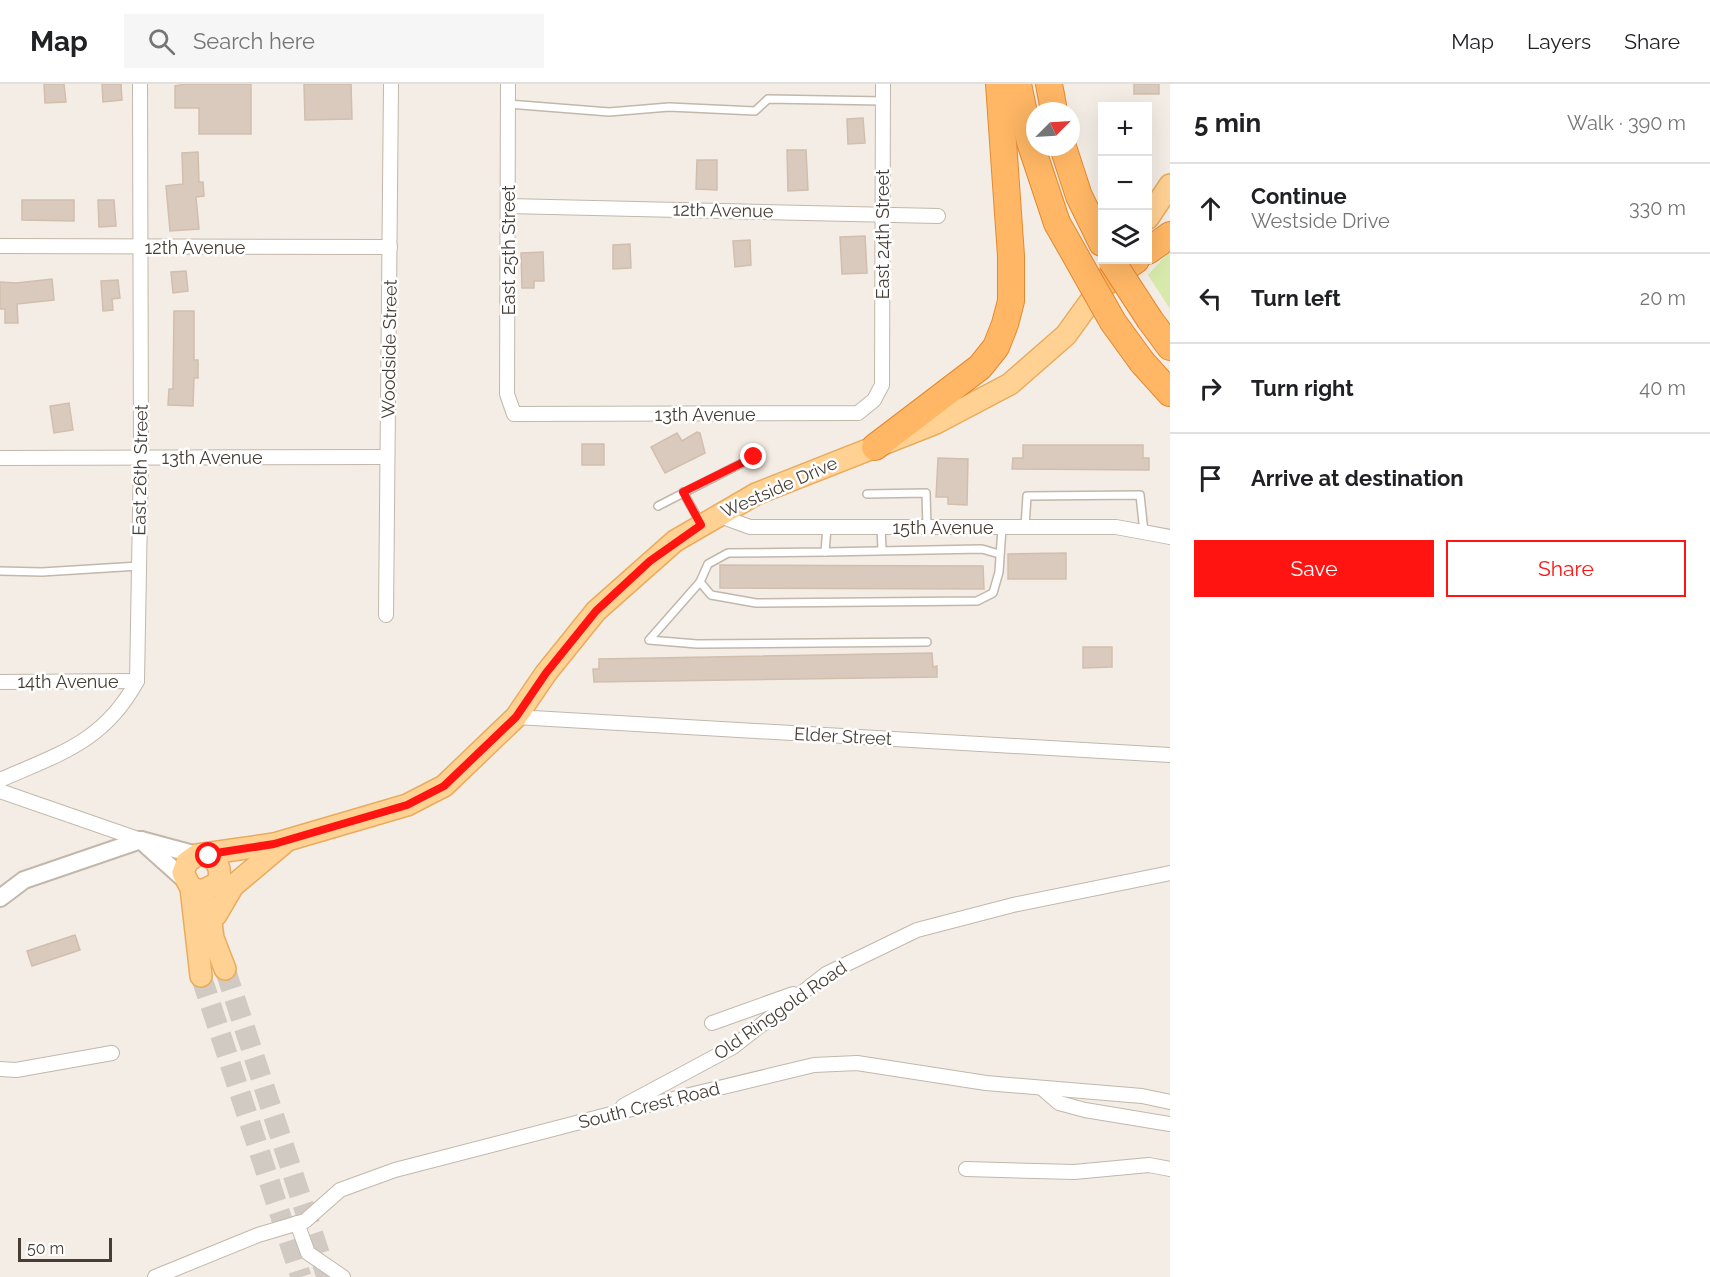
<!DOCTYPE html>
<meta charset="utf-8">
<style>
body{margin:0;font-family:Raleway,sans-serif;background:#f6f6f6;color:#202124}
.controls{position:absolute;right:18px;top:18px;display:grid;overflow:hidden;border-radius:0px;box-shadow:0 6px 24px #0002}
.controls button{width:54px;height:54px;display:grid;place-items:center;padding:0;border:0;border-bottom:2px solid #e0e0e0;background:#fff;color:#202124;font:30px sans-serif}
.compass{position:absolute;left:1026px;top:18px;width:54px;height:54px;border-radius:50%;background:#fff;box-shadow:0 6px 24px #0002;rotate:66deg}
.scale{position:absolute;left:18px;bottom:15px;width:94px;box-sizing:border-box;padding-left:6px;border:3px solid #463d35;border-top:0;font-size:16px;line-height:21px;white-space:nowrap;color:#463d35;-webkit-text-stroke:4px #fff;paint-order:stroke}
.stop{position:absolute;width:18px;height:18px;margin:-14px;border:4px solid #ff1411;border-radius:50%;background:#fff}
.stop.end{background:#ff1411;border-color:#fff;box-shadow:0 2px 6px #0008}
.list{margin:0;padding:0;list-style:none}
h2{display:flex;justify-content:space-between;align-items:center;height:78px;margin:0;padding:0 24px;font-size:26px}
h2 small{font-size:20px;font-weight:400;color:#757577}
.list li{display:grid;grid-template-columns:39px 1fr auto;gap:18px;align-items:center;box-sizing:border-box;height:90px;padding:0 24px;border-top:2px solid #e0e0e0}
.list b{display:block;font-size:22px;white-space:nowrap}
.list p{margin:0;font-size:20px;white-space:nowrap;color:#757577}
.list em{font-size:20px;font-style:normal;color:#757577}
.actions{display:flex;gap:12px;padding:18px 24px}
.actions a{flex:1;padding:14px 0;border:2px solid #ff1411;border-radius:0px;text-align:center;font-size:21px;color:#ff1411}
.actions .main{background:#ff1411;color:#fff}
.icon{flex:none;width:33px;height:33px;fill:none;stroke:currentColor;stroke-width:2;stroke-linecap:round;stroke-linejoin:round}
.map{position:relative;flex:none;width:1170px;height:1193px;overflow:hidden}
header{display:flex;align-items:center;gap:36px;box-sizing:border-box;height:84px;padding:0 30px;background:#fff;border-bottom:2px solid #e0e0e0}
header strong{font-size:28px}
nav{display:flex;gap:33px;margin-inline-start:auto;font-size:21px}
.search{width:420px;height:54px;background:#f6f6f6;display:flex;align-items:center;gap:15px;box-sizing:border-box;padding:0 21px;border-radius:0px;color:#757577;font-size:22px}
main{display:flex}
aside{flex:1;background:#fff}
.map>svg:first-child{display:block}
.green{fill:#d7eaac}
.building{fill:#d9cabd;stroke:#d1bead;stroke-width:1.5}
.lines{fill:none;stroke-linecap:round;stroke-linejoin:round}
.primary-tunnel{stroke:#d1cac2;stroke-width:21;stroke-dasharray:21 10;stroke-linecap:butt}
.service-casing{stroke:#c2b7ab;stroke-width:10}
.minor-casing{stroke:#c2b7ab;stroke-width:16}
.tertiary-casing{stroke:#c2b7ab;stroke-width:20}
.primary-casing{stroke:#e9ac5e;stroke-width:24}
.motorway-casing{stroke:#e4892f;stroke-width:28}
.service{stroke:#fff;stroke-width:7}
.minor{stroke:#fff;stroke-width:14}
.tertiary{stroke:#fff;stroke-width:16}
.primary{stroke:#ffd193;stroke-width:21}
.motorway{stroke:#ffb765;stroke-width:26}
.motorway-bridge-casing{stroke:#e4892f;stroke-width:28;stroke-linecap:butt}
.motorway-bridge{stroke:#ffb765;stroke-width:26}
.route{stroke:#ff1411;stroke-width:8}
.labels{text-anchor:middle;dominant-baseline:central;stroke-width:5;stroke-linejoin:round;paint-order:stroke}
.street-label{font-size:18px;fill:#463d35;stroke:#fff}
</style>
<header>
<strong>Map</strong>
<div class="search"><svg class="icon" aria-label="search" viewBox="0 0 24 24"><circle cx="10" cy="10" r="6"/><path d="M15 15l6 6"/></svg>Search here</div>
<nav><a>Map</a><a>Layers</a><a>Share</a></nav>
</header>
<main>
<div class="map">
<svg width="1170" height="1193" viewBox="0 0 1170 1193">
<rect width="100%" height="100%" fill="#f4ede5"/>
<path class="green" d="M1170,167V225L1148,191Z"/>
<g class="building">
<path d="M44,0H64L66,18L45,19Z"/>
<path d="M102,0H121L122,16L103,18Z"/>
<path d="M186,0H251V50H199V24H175V2Z"/>
<path d="M304,0H351L352,35L305,36Z"/>
<rect x="1134" y="0" width="25" height="10"/>
<path d="M863,34L865,59L848,60L847,35Z"/>
<path d="M787,66H806L808,106L788,107Z"/>
<path d="M198,68L199,98H203L204,112L196,113L199,145L170,147L166,102L183,100L182,69Z"/>
<path d="M697,76H717V106L696,105Z"/>
<path d="M22,116H74V137L22,136Z"/>
<path d="M98,116H114L116,142L99,143Z"/>
<path d="M865,152L867,189L842,190L840,153Z"/>
<path d="M750,156L751,181L735,183L733,157Z"/>
<path d="M630,160L631,184L613,185V161Z"/>
<path d="M543,168L544,197H534V204H522L521,169Z"/>
<path d="M186,187L188,207L173,209L171,188Z"/>
<path d="M52,195L54,216L17,220L18,239H5V225H0V198L16,199Z"/>
<path d="M118,196L120,214L112,215L113,226L103,227L101,197Z"/>
<path d="M174,227H194V276H198V294H194L193,322L168,321L169,305H173Z"/>
<path d="M69,319L73,346L54,349L50,322Z"/>
<path d="M697,348L700,349L705,369L665,389L651,363L677,349L682,357Z"/>
<rect x="582" y="360" width="22" height="21"/>
<path d="M1023,361H1143V374H1149V386L1012,385L1013,374H1023Z"/>
<path d="M938,374L968,375L967,421L948,420V413H936Z"/>
<path d="M1066,469V495H1008V470Z"/>
<path d="M720,481L983,482L984,505L720,504Z"/>
<path d="M1083,563H1112V583L1083,584Z"/>
<path d="M932,569L933,583L937,582V593L594,598L593,585H599V575Z"/>
<path d="M75,851L80,866L32,882L27,867Z"/>
</g>
<g class="lines">
<g class="primary-tunnel">
<path d="M225,885L327,1193"/>
<path d="M201,892L301,1193"/>
</g>
<g class="service-casing">
<g id="service">
<path d="M508,20L609,28L669,23L755,27L768,15L883,17"/>
<path d="M683,408L700,438"/>
<path d="M867,410L926,409L927,443"/>
<path d="M658,422L754,373"/>
<path d="M827,443L825,468L728,469L708,480L700,498L711,511L756,519L977,517L993,509L999,488L1002,444"/>
<path d="M881,443L882,466"/>
<path d="M1025,443L1027,412L1140,411L1144,448"/>
<path d="M825,468L982,465L999,470"/>
<path d="M0,487L42,488L139,482"/>
<path d="M700,498L649,556L697,560L927,558"/>
</g>
</g>
<g class="minor-casing">
<g id="minor">
<path d="M508,0L507,310L514,330L858,329L874,316L882,301L883,0"/>
<path d="M508,122L938,132"/>
<path d="M0,162L390,163"/>
<path d="M0,374L387,373"/>
<path d="M717,431L750,443H1116L1170,453"/>
<path d="M386,531L391,0"/>
<path d="M0,598L137,597"/>
<path d="M516,633L1170,671"/>
<path d="M0,696C59,670 104,658 137,597L141,373L140,0"/>
<path d="M0,707L141,756"/>
<path d="M712,939L793,910"/>
<path d="M0,985L16,986L112,969"/>
<path d="M1044,1006L1059,1019L1085,1026L1170,1040"/>
<path d="M623,1022L733,963L826,890L917,846L1013,821L1170,789"/>
<path d="M966,1085L1074,1088L1149,1081L1170,1085"/>
<path d="M297,1139L308,1169L343,1193"/>
<path d="M155,1193L258,1151L305,1137L340,1106L395,1086L607,1031L814,981L857,979L986,999L1142,1012L1170,1018"/>
</g>
</g>
<g class="tertiary-casing">
<g id="tertiary">
<path d="M141,756L197,771"/>
<path d="M146,761L184,795"/>
<path d="M0,814L24,796L141,756"/>
</g>
</g>
<g class="primary-casing">
<g id="primary">
<path d="M1148,134L1170,101"/>
<path d="M203,771C218,774 222,785 218,799L202,807L191,804L183,789L187,778L197,771L274,760L407,721L444,702L516,633L546,589L596,527L675,457L756,410L936,339L1010,300L1066,251L1105,197"/>
<path d="M191,804L201,892"/>
<path d="M209,822L213,854L225,885"/>
<path d="M209,836L216,831L233,802L284,759"/>
</g>
</g>
<g class="motorway-casing">
<g id="motorway">
<path d="M1018,0L1030,58L1057,139"/>
<path d="M1049,0L1054,27"/>
<path d="M1063,63L1079,112L1102,159"/>
<path d="M1148,167L1170,151"/>
<path d="M1103,200L1136,176"/>
<path d="M1150,236L1170,263"/>
<path d="M1142,278L1170,309"/>
<path d="M875,363L980,283L996,263L1005,240L1011,217V172L999,0"/>
</g>
</g>
<use href="#service" class="service"/>
<use href="#minor" class="minor"/>
<use href="#tertiary" class="tertiary"/>
<use href="#primary" class="primary"/>
<use href="#motorway" class="motorway"/>
<g class="motorway-bridge-casing">
<g id="motorway-bridge">
<path d="M1057,139L1113,238L1142,278"/>
<path d="M1111,176L1150,236"/>
</g>
</g>
<use href="#motorway-bridge" class="motorway-bridge"/>
</g>
<g class="lines">
<path class="route" d="M209,772L203,771L274,760L407,721L444,702L516,633L546,589L596,527L650,477L701,441L683,408L754,373"/>
</g>
<g class="labels">
<g class="street-label">
<text transform="translate(723 126) rotate(1)">12th Avenue</text>
<text transform="translate(882 150) rotate(-90)">East 24th Street</text>
<text x="195" y="163">12th Avenue</text>
<text transform="translate(508 166) rotate(-90)">East 25th Street</text>
<text transform="translate(389 265) rotate(-89)">Woodside Street</text>
<text x="705" y="330">13th Avenue</text>
<text x="212" y="373">13th Avenue</text>
<text transform="translate(140 386) rotate(-89)">East 26th Street</text>
<text transform="translate(779 403) rotate(-24)">Westside Drive</text>
<text x="943" y="443">15th Avenue</text>
<text x="68" y="597">14th Avenue</text>
<text transform="translate(843 652) rotate(3)">Elder Street</text>
<text transform="translate(780 926) rotate(-35)">Old Ringgold Road</text>
<text transform="translate(649 1021) rotate(-14)">South Crest Road</text>
</g>
</g>
</svg>
<div class="controls">
<button>+</button>
<button>−</button>
<button><svg class="icon" aria-label="layers" viewBox="0 0 24 24"><path d="M12 4l9 5-9 5-9-5zM3 14l9 5 9-5"/></svg></button>
</div>
<svg class="compass" viewBox="-18 -18 36 36"><path d="M0-13l5 13h-10z" fill="#e53935"/><path d="M0 13l5-13h-10z" fill="#757577"/></svg>
<div class="scale">50 m</div>
<div class="stop" style="left:209px;top:772px"></div>
<div class="stop end" style="left:754px;top:373px"></div>
</div>
<aside>
<h2>5 min<small>Walk · 390 m</small></h2>
<ul class="list">
<li><svg class="icon" aria-label="ahead" viewBox="0 0 24 24"><path d="M12 20V5M6 11l6-6 6 6"/></svg><div><b>Continue</b><p>Westside Drive</p></div><em>330 m</em></li>
<li><svg class="icon" aria-label="left" viewBox="0 0 24 24"><path d="M17 20v-9H6M10 6l-5 5 5 5"/></svg><div><b>Turn left</b></div><em>20 m</em></li>
<li><svg class="icon" aria-label="right" viewBox="0 0 24 24"><path d="M7 20v-9h11M14 6l5 5-5 5"/></svg><div><b>Turn right</b></div><em>40 m</em></li>
<li><svg class="icon" aria-label="arrive" viewBox="0 0 24 24"><path d="M6 21V4h12l-3 4 3 4H6"/></svg><div><b>Arrive at destination</b></div></li>
</ul>
<div class="actions"><a class="main">Save</a><a>Share</a></div>
</aside>
</main>
